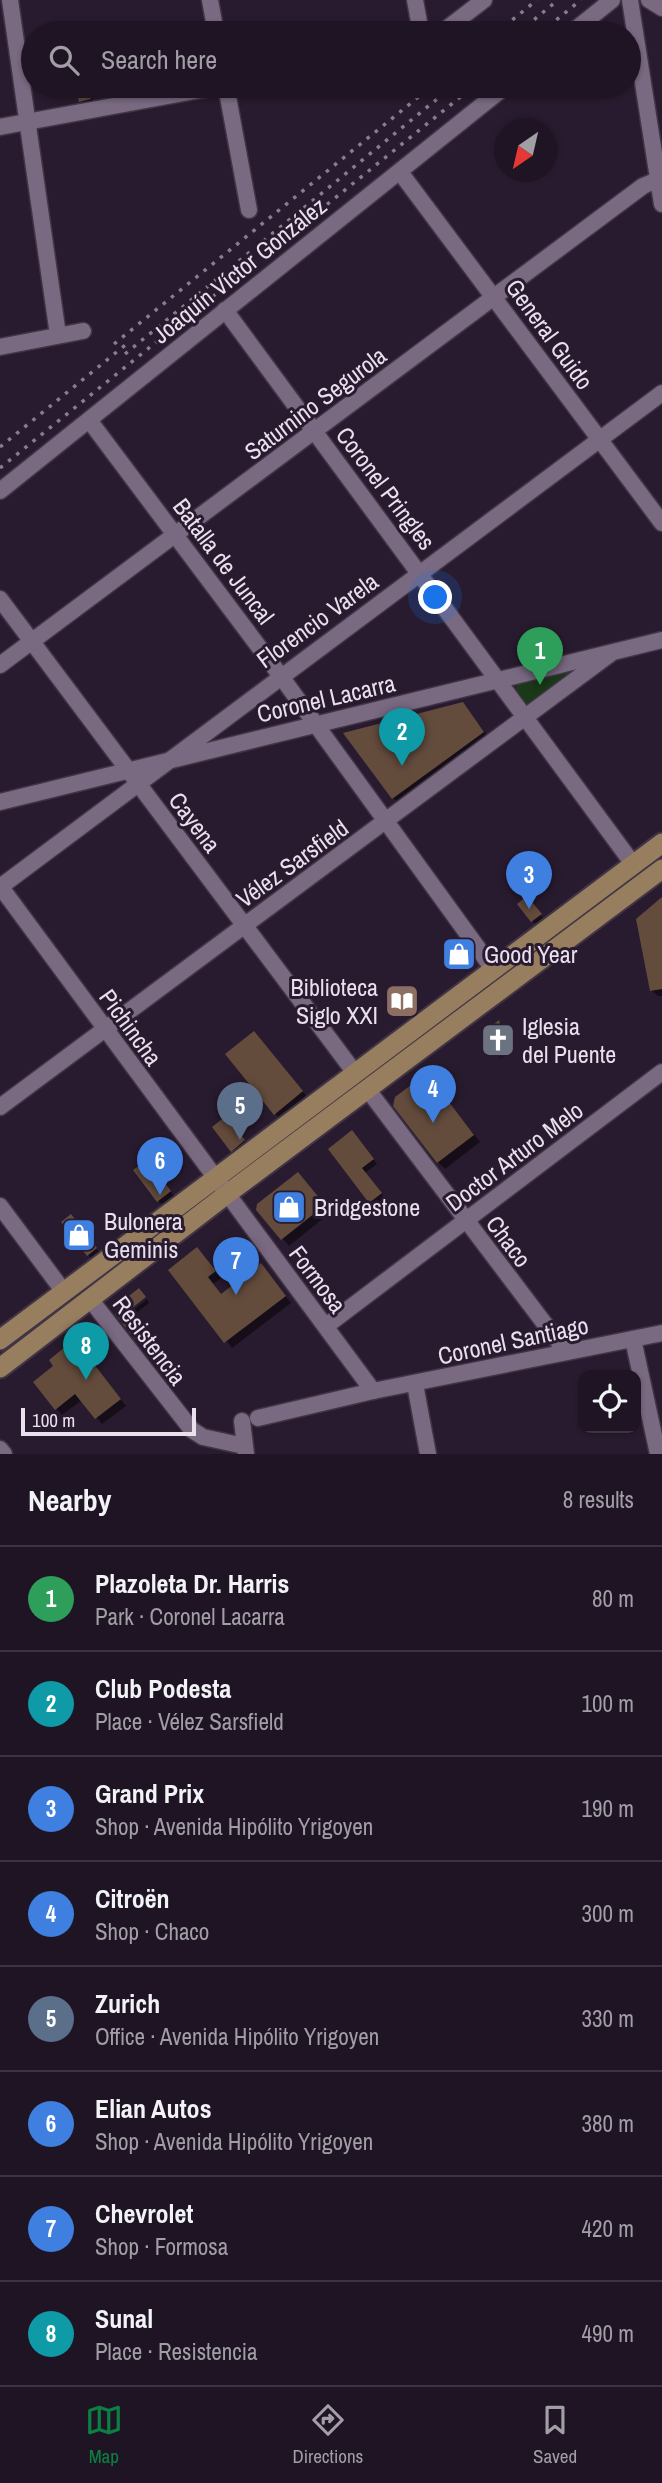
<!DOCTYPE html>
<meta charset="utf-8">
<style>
body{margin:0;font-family:"Archivo Narrow",sans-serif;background:#2c2130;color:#f1f3f6}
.controls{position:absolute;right:21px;bottom:21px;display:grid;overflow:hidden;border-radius:14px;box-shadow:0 2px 5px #0004}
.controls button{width:63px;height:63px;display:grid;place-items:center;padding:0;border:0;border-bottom:2px solid #3c3341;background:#1f1423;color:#f1f3f6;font:35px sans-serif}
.compass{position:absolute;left:494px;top:119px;width:63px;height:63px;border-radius:50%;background:#1f1423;box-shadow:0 2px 5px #0004;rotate:214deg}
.scale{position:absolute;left:21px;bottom:18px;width:175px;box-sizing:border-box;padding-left:7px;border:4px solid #e9e0ed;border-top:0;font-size:19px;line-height:24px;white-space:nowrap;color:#e9e0ed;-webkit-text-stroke:5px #291b2f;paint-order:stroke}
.you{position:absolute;left:436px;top:598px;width:24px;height:24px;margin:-18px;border:5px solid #fff;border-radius:50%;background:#1a73e8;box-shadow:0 0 0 10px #1a73e833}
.badge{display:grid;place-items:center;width:46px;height:46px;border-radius:50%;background:#0b8043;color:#fff;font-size:23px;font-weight:700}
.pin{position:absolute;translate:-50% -58px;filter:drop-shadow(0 2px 4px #0008)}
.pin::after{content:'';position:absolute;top:37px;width:24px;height:21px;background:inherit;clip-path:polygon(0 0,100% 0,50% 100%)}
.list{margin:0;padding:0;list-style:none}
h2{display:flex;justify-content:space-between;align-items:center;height:91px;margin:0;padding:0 28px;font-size:30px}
h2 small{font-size:23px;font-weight:400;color:#a19ea6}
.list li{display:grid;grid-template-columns:46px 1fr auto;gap:21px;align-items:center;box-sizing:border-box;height:105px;padding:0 28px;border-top:2px solid #3c3341}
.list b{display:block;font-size:26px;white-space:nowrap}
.list p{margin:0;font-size:23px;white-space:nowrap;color:#a19ea6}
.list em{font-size:23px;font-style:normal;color:#a19ea6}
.icon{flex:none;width:38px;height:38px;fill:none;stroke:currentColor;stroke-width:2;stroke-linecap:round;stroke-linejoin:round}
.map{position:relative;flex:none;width:662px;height:1454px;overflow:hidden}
.search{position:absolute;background:#1f1423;box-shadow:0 2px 5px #0004;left:21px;right:21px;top:21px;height:77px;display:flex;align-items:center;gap:18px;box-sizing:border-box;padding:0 24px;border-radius:38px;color:#a19ea6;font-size:26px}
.sheet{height:931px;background:#1f1423}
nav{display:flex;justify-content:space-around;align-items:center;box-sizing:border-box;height:98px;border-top:2px solid #3c3341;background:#1f1423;font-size:19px;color:#a19ea6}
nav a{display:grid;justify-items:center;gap:4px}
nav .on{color:#0b8043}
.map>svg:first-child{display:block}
.green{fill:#1a3919}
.shadow{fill:#0007}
.building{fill:#644c3d}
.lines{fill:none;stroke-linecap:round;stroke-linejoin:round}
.minor-casing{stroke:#413545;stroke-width:19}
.major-casing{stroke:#413545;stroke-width:23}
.minor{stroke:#796981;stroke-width:16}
.major{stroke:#967e5f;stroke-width:19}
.rail{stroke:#887c8d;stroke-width:3.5;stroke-dasharray:3.5 7;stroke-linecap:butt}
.labels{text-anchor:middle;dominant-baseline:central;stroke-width:6;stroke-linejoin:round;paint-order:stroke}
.street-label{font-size:24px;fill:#e9e0ed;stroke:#291b2f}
.poi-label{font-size:24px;fill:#e9e0ed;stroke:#291b2f;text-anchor:start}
</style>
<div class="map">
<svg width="662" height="1454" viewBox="0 0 662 1454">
<rect width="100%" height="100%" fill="#291b2f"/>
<path class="green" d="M571,668L575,670L534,707L527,705L516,689L517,681Z"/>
<g class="shadow">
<path d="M77,86H90L93,102L83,104L80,101Z"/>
<path d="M463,704L490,739L400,804L393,798Z"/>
<path d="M530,901L543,918L535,924L519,904Z"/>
<path d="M662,902V996H658L651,990Z"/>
<path d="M460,945L473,962L466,972L448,949Z"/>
<path d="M499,1023L509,1056L500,1058L497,1055Z"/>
<path d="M261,1040L308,1098L282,1120L275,1113Z"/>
<path d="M427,1075L480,1142L445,1169L438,1162Z"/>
<path d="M229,1121L247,1144L235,1153L232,1150Z"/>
<path d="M356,1137L377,1164L365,1173L385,1198L375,1206L330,1150Z"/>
<path d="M152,1167L175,1197L163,1206L159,1201Z"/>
<path d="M304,1181L330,1213L289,1246L258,1209Z"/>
<path d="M74,1219L99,1252L91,1258L88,1255Z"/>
<path d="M204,1256L221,1278L213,1284L221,1295L267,1272L291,1303L232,1348L170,1270Z"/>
<path d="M139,1291L144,1296L131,1307V1312L147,1299L149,1303L135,1314L147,1329L140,1335L145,1341L141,1344L118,1314L130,1304L127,1300Z"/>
<path d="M96,1331L106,1341L88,1357L126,1406L102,1424L82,1400L62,1415L35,1383Z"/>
</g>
<g class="building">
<path d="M75,86H88L91,99L79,102Z"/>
<path d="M463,702L484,732L392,799L343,733Z"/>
<path d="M527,896L542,914L531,922L517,904Z"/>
<path d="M662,897V989L650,991L636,919Z"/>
<path d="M457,940L472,958L462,970L446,949Z"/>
<path d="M499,1020L507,1053L496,1056L489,1028Z"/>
<path d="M254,1031L303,1091L274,1115L225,1054Z"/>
<path d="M427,1073L474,1135L437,1163L393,1106L395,1097Z"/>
<path d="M226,1116L245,1140L231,1152L212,1127Z"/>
<path d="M352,1130L374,1159L362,1168L382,1193L369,1203L328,1149Z"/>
<path d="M147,1160L171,1191L157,1202L133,1170Z"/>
<path d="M298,1172L325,1205L281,1240L256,1210L257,1204Z"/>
<path d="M71,1214L97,1248L87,1256L61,1222Z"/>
<path d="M197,1247L216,1271L208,1277L221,1294L261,1263L286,1296L224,1343L168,1270Z"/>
<path d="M139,1288L146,1297L132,1308L144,1324L137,1330L142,1336L136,1341L115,1314L128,1303L125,1299Z"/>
<path d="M87,1329H97L101,1334L83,1350L121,1399L95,1419L75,1394L55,1410L33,1382L53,1366L49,1360Z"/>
</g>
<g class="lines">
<g class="minor-casing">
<g id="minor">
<path d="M10,0L58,335"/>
<path d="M210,0L216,33"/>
<path d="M415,0L421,33"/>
<path d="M630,0L662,204"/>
<path d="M649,0L662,8"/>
<path d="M441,33L484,0"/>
<path d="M571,33L612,0"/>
<path d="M226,86L249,210"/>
<path d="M0,127L222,86"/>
<path d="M400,172L662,523"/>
<path d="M225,310L633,864"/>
<path d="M0,347L83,331"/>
<path d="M89,420L280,675L493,969"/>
<path d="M0,491L506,86"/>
<path d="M0,599L355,1073"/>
<path d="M0,665L643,186L657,180"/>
<path d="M0,802L662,640"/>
<path d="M0,886L373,1391"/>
<path d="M0,887L662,393"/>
<path d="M368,1090L566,1352"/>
<path d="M0,1107L610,654"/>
<path d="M0,1206L64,1292"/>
<path d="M90,1299L192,1430L203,1437L244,1446"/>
<path d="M326,1326L662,1072"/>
<path d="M633,1339L658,1454"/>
<path d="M415,1384L428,1454"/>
<path d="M258,1418L373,1391L662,1333"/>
<path d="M242,1421L246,1454"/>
<path d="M0,1449L4,1454"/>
</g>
</g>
<g class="major-casing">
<g id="major">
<path d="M0,1340L662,843"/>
<path d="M0,1368L227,1194L662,869"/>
</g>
</g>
<use href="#minor" class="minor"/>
<use href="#major" class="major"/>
<g class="rail">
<path d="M496,33L537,0"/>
<path d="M518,33L558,0"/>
<path d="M540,33L581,0"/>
<path d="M114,344L432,86"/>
<path d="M125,354L453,86"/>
<path d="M0,447L129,342"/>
<path d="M0,468L474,86"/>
</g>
</g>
<defs>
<g id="shop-square" transform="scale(1.75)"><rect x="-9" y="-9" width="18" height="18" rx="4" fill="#3f7fe0" stroke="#291b2f"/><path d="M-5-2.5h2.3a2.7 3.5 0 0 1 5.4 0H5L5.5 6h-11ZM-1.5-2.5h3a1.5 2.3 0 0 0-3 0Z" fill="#fff"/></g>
<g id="library-square" transform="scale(1.75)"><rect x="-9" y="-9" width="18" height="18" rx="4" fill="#8d6e63" stroke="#291b2f"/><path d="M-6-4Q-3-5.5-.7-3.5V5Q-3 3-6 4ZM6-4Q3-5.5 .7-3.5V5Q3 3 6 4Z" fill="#fff"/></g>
<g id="church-square" transform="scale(1.75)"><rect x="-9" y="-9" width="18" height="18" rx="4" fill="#6b7280" stroke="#291b2f"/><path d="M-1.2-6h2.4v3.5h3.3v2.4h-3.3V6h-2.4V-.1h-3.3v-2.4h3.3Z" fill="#fff"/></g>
</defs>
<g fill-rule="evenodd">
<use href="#shop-square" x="459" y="954"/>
<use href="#library-square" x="402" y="1001"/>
<use href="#church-square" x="498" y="1040"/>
<use href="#shop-square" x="289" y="1207"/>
<use href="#shop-square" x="79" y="1235"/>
</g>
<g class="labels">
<g class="street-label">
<text transform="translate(239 270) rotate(-39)">Joaquín Víctor González</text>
<text transform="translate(550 334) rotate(54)">General Guido</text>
<text transform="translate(315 403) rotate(-37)">Saturnino Segurola</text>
<text transform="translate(386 488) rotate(53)">Coronel Pringles</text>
<text transform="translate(224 561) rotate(53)">Batalla de Juncal</text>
<text transform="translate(317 620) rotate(-36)">Florencio Varela</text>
<text transform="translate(326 698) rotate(-13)">Coronel Lacarra</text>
<text transform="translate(195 822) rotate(53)">Cayena</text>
<text transform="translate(292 863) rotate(-36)">Vélez Sarsfield</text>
<text transform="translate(131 1027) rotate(54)">Pichincha</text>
<text transform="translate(514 1156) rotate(-37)">Doctor Arturo Melo</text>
<text transform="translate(509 1241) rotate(53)">Chaco</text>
<text transform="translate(318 1279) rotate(53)">Formosa</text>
<text transform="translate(150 1340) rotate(53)">Resistencia</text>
<text transform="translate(513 1340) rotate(-12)">Coronel Santiago</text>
</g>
<g class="poi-label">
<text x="484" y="954">Good Year</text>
<text x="378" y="987" text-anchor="end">Biblioteca<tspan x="378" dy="28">Siglo XXI</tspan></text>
<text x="522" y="1026">Iglesia<tspan x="522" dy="28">del Puente</tspan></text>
<text x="314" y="1207">Bridgestone</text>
<text x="104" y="1221">Bulonera<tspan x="104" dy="28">Geminis</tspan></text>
</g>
</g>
</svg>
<div class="controls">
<button><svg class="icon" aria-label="locate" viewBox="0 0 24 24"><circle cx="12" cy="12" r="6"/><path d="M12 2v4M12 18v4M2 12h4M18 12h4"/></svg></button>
</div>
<svg class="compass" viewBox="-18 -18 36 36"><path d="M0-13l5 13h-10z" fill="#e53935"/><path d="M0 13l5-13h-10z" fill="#a19ea6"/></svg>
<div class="scale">100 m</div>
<div class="you"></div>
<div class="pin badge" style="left:540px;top:685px;background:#2e9e5b">1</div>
<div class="pin badge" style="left:402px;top:766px;background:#0f9aa8">2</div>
<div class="pin badge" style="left:529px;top:909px;background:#3f7fe0">3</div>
<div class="pin badge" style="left:433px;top:1123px;background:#3f7fe0">4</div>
<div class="pin badge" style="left:240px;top:1140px;background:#5c6f8a">5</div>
<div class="pin badge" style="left:160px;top:1195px;background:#3f7fe0">6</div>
<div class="pin badge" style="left:236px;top:1295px;background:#3f7fe0">7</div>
<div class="pin badge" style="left:86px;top:1380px;background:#0f9aa8">8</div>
<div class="search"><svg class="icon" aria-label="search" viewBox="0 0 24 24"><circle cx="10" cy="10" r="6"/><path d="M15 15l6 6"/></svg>Search here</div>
</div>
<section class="sheet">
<h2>Nearby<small>8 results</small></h2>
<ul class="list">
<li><span class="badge" style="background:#2e9e5b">1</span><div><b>Plazoleta Dr. Harris</b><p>Park · Coronel Lacarra</p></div><em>80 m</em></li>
<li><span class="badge" style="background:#0f9aa8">2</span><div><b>Club Podesta</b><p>Place · Vélez Sarsfield</p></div><em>100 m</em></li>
<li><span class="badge" style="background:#3f7fe0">3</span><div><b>Grand Prix</b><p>Shop · Avenida Hipólito Yrigoyen</p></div><em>190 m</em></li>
<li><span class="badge" style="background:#3f7fe0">4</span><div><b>Citroën</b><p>Shop · Chaco</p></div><em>300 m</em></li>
<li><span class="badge" style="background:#5c6f8a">5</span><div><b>Zurich</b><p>Office · Avenida Hipólito Yrigoyen</p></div><em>330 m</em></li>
<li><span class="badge" style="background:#3f7fe0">6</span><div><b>Elian Autos</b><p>Shop · Avenida Hipólito Yrigoyen</p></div><em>380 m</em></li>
<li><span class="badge" style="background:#3f7fe0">7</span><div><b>Chevrolet</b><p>Shop · Formosa</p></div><em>420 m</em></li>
<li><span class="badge" style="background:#0f9aa8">8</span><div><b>Sunal</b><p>Place · Resistencia</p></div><em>490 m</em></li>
</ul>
</section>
<nav>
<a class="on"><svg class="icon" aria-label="map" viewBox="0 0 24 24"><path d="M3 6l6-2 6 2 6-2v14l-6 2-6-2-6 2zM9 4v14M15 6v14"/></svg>Map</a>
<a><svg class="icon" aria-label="directions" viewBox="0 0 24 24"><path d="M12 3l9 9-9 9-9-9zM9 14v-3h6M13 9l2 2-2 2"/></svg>Directions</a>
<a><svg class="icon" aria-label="saved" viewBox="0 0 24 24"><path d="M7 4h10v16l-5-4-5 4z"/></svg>Saved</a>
</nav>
